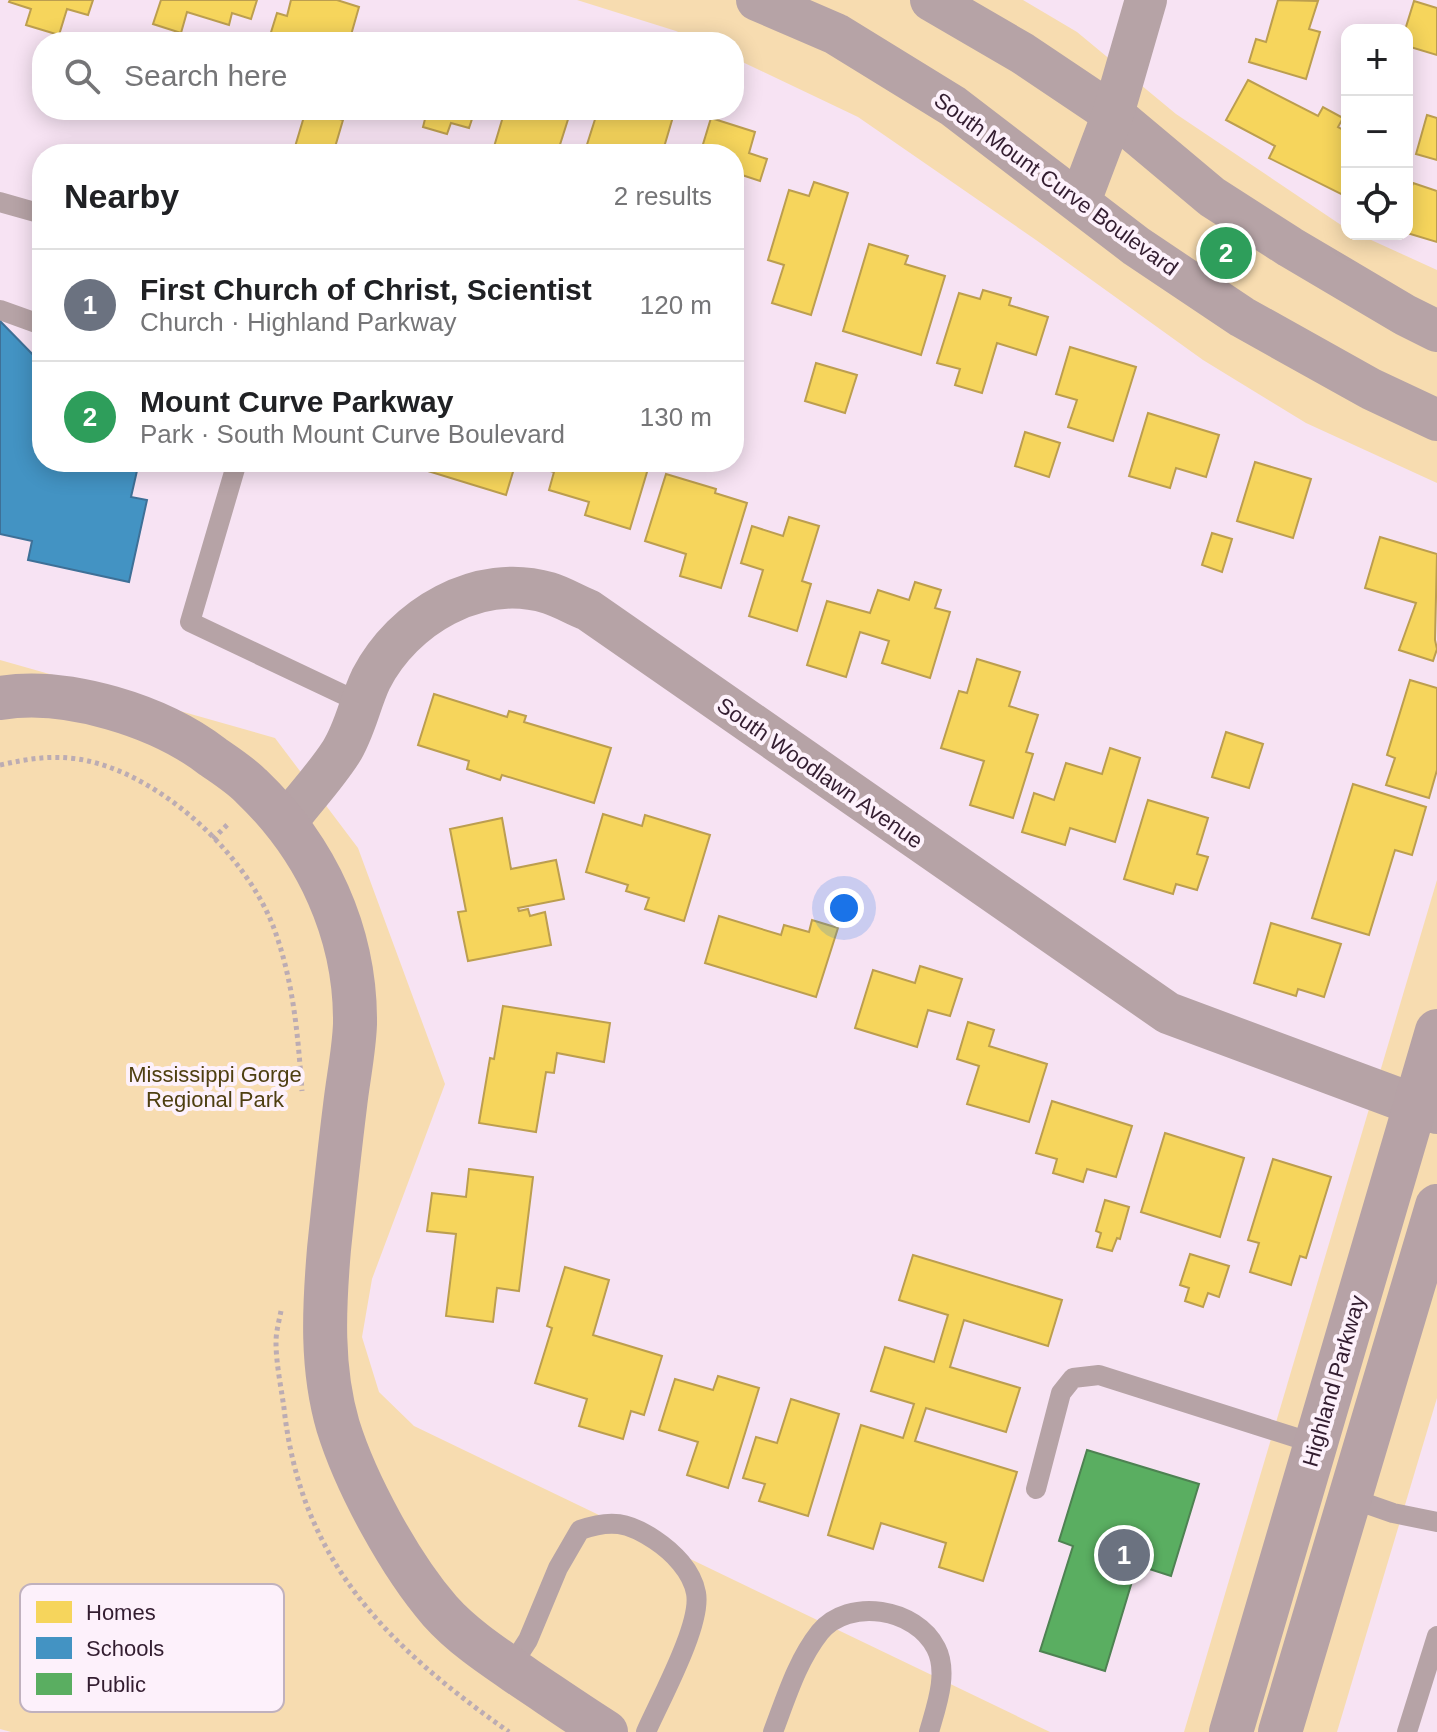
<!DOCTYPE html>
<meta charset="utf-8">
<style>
body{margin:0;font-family:Helvetica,sans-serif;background:#f2f2f2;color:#202124}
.controls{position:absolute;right:24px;top:24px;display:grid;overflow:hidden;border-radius:16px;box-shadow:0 4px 20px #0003}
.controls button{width:72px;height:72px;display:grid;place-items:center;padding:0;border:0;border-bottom:2px solid #e0e0e0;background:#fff;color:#202124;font:40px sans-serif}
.you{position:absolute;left:844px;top:908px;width:28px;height:28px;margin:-20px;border:6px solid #fff;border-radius:50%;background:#1a73e8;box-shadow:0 0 0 12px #1a73e833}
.badge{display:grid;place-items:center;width:52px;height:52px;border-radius:50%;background:#b45309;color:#fff;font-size:26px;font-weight:700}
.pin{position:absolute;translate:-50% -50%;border:4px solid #fff;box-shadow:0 2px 8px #0006}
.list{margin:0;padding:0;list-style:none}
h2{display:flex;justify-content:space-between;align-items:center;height:104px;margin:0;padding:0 32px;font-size:34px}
h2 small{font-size:26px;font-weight:400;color:#757577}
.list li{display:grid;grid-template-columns:52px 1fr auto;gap:24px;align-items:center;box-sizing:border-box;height:112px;padding:0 32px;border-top:2px solid #e0e0e0}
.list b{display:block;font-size:30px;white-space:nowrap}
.list p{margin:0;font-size:26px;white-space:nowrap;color:#757577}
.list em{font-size:26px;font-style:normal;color:#757577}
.icon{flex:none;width:44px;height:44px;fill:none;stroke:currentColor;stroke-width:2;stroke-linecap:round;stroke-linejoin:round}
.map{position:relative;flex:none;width:1437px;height:1732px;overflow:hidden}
.search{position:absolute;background:#fff;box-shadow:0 4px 20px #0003;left:32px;top:32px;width:712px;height:88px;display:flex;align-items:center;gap:20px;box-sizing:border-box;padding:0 28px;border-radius:32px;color:#757577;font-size:30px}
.panel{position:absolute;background:#fff;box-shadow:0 4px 20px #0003;left:32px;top:144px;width:712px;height:328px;border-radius:32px}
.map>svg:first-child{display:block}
.green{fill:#f7dcb0}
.homes{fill:#f6d55c;stroke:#bc9e4f;stroke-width:2}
.schools{fill:#4393c3;stroke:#3e7097;stroke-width:2}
.public{fill:#5aae61;stroke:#4e8252;stroke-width:2}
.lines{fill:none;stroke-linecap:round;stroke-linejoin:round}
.path{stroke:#bcacb3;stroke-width:5;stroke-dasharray:4 4;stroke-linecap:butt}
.lane{stroke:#b6a3a6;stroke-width:20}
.street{stroke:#b6a3a6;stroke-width:42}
.secondary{stroke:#b6a2a6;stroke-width:44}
.labels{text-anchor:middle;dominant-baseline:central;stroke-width:8;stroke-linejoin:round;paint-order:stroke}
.street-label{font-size:22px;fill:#331d30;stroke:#fdf1fb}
.park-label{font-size:22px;fill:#4e3f11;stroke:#fdf1fb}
.key{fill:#fdf1fb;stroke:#c0b1be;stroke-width:2}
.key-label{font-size:22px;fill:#331d30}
</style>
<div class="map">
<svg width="1437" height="1732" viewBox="0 0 1437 1732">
<rect width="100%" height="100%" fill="#f7e3f3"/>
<g class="green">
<path d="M577,0H1023L1077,32L1176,114L1347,229V234H1358L1437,270V483L1306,423L1203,360L1036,240L858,117L734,58V42H700L676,31Z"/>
<path d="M0,660L275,738L358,848L445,1084L372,1279L362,1337L379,1392L414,1426L1050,1732H11L0,1729Z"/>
<path d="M1437,880V1398L1337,1732H1184Z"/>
</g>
<g class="homes">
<path d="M10,0H93L88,15L67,9L59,35L26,25L31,9L9,2Z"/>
<path d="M161,0H257L251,19L232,13L229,25L187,12L181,33L153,24Z"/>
<path d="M291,0H337L359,7L349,42H268L277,13L287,16Z"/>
<path d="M1278,0L1318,1L1309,29L1320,32L1306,79L1249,62L1256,39L1266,42Z"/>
<path d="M1414,1L1437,8V55L1407,46V30H1405Z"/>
<path d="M1248,80L1318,116L1323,107L1343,118L1338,127L1347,132V197L1269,158L1275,146L1226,120Z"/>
<path d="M306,110L343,120L333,154H308L294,150Z"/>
<path d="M409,110H475L469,128L451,123L447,134L423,127L426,115Z"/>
<path d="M505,110H571L557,154H506L493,150Z"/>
<path d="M598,110H675L662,154H584Z"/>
<path d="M1427,115L1437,118V160L1416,154Z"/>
<path d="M711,118L755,132L749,153L767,159L760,181L742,175L741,178L734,176V154H700Z"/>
<path d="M814,182L848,193L811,315L772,303L784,265L768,260L789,190L809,196Z"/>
<path d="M1413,183L1437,191V242L1407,233V202Z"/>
<path d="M869,244L908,256L905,264L945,276L921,355L843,331Z"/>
<path d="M983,290L1011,298L1009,305L1048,317L1036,355L997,343L982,393L955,385L960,369L937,363L959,293L980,299Z"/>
<path d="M1070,347L1136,367L1113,441L1068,427L1077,400L1056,394Z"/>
<path d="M816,363L857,375L845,413L805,401Z"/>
<path d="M1148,413L1219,435L1206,477L1176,468L1170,488L1129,476Z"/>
<path d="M1025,432L1060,443L1049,477L1015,466Z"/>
<path d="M405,462H516L506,495L405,464Z"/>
<path d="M538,462H650L630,529L585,515L589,502L549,490L554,472L536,467Z"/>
<path d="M1255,462L1311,479L1293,538L1237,521Z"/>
<path d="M666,474L716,489L715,493L747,503L721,588L680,576L686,554L645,541Z"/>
<path d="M789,517L819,526L802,581L811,584L797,631L749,616L763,570L741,563L752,526L783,536Z"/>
<path d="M1212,533L1232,539L1222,572L1202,565Z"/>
<path d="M1380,537L1437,554L1435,640L1437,649L1433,661L1399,650L1416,603L1365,588Z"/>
<path d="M915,582L941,590L935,608L950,612L930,678L882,663L889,641L860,632L846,677L807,665L827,601L870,613L878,590L909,600Z"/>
<path d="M977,659L1020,672L1009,706L1038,715L1026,752L1033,754L1013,818L970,805L984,761L941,748L959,691L967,693Z"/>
<path d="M1410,680L1437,688V770L1429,798L1386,785L1395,758L1387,755Z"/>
<path d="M434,694L507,717L509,711L526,716L524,722L611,748L594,803L502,775L500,780L467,769L469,761L418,745Z"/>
<path d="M1226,732L1263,744L1249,788L1212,777Z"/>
<path d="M1110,748L1140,758L1115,842L1070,828L1065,845L1022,832L1034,793L1054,800L1066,763L1102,774Z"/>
<path d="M1353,784L1426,807L1412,855L1395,850L1369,935L1312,918Z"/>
<path d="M1148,800L1208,818L1197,854L1208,857L1197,890L1176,884L1173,894L1124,879Z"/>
<path d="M603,814L642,826L645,815L710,835L684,921L645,909L649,898L626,891L628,885L586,872Z"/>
<path d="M502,818L511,869L556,860L564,899L518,908L519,911L528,909L530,916L545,912L551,945L468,961L458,912L466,911L450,829Z"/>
<path d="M719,916L781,935L784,925L809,932L812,920L838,928L816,997L705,963Z"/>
<path d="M1271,923L1341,944L1324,997L1298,989L1296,996L1254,983Z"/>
<path d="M920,966L962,979L950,1016L928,1010L917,1047L855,1028L873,970L915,983Z"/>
<path d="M503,1006L610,1023L604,1062L557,1053L554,1073L546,1072L536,1132L479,1123L490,1058L494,1059Z"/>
<path d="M968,1022L994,1030L989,1046L1047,1064L1029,1122L967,1104L979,1066L957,1059Z"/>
<path d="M1052,1101L1132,1126L1116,1177L1087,1169L1083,1182L1053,1173L1057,1159L1036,1153Z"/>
<path d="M1165,1133L1244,1158L1220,1237L1141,1212Z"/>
<path d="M1273,1159L1331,1177L1306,1258L1300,1256L1291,1285L1250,1272L1259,1243L1248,1240Z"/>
<path d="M469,1169L533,1177L519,1291L497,1288L493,1322L446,1316L456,1234L427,1231L432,1193L466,1197Z"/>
<path d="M1105,1200L1129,1207L1120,1239L1117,1238L1112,1251L1097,1247L1101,1233L1096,1231Z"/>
<path d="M1190,1254L1229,1266L1219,1297L1208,1293L1203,1307L1185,1301L1189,1288L1180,1285Z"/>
<path d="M913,1255L1062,1300L1048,1346L964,1320L950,1367L1020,1388L1006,1432L926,1408L915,1441L1017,1472L983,1581L939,1567L946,1543L881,1523L873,1549L828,1535L861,1425L903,1438L914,1404L871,1391L885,1347L934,1362L948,1315L899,1300Z"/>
<path d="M565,1267L609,1280L593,1335L662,1356L644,1415L631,1411L623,1439L579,1426L587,1399L535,1383L552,1328L547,1326Z"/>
<path d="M718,1376L759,1388L728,1488L687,1475L698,1442L659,1430L675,1379L713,1390Z"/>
<path d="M791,1399L839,1414L808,1516L759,1501L765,1484L743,1478L756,1437L777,1443Z"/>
</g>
<path class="schools" d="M0,321L42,364V462H139L131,497L147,500L129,582L28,560L32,541L0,534Z"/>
<path class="public" d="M1087,1450L1199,1484L1171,1576L1137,1565L1105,1671L1040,1651L1073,1546L1059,1541Z"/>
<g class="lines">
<g class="path">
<path d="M0,765C27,759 50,755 78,759C160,772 250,857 276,934C294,986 298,1037 302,1091"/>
<path d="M213,839L229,823"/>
<path d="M281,1311C279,1321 276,1332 276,1342C276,1363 281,1387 284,1408C301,1563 389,1647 509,1732"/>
</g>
<g class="lane">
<path d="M0,202L42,214"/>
<path d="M0,310L42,325"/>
<path d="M237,462L190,622L361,703"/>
<path d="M1036,1489L1061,1393L1073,1378L1099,1375L1316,1444"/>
<path d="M1350,1498L1393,1513L1437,1522"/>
<path d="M510,1668L528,1640L558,1568L580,1530C611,1519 628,1522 655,1540C673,1552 692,1571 696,1593C702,1624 660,1700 646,1732"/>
<path d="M773,1732C786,1698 797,1661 820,1632C849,1597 916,1608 936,1648C949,1673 936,1707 929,1732"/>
<path d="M1407,1732L1437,1636"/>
</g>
<g class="street">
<path d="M757,0L836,34L953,106L1136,246L1242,317L1371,389L1437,420"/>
<path d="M931,0L1022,53L1113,114L1212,197L1290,247L1405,315L1437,331"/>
<path d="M1080,201L1113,114L1146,0"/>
<path d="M285,824C303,800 325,777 341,752C355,730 360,702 371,679C403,617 478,572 549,593C562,597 575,605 588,610L1168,1013L1437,1113"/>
</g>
<g class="secondary">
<path d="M0,698C67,687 160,716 213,757C226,766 240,775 251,786C317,849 356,933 355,1024C354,1051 348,1079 345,1106C339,1154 334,1201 329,1249C324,1308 321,1368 338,1426C356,1484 400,1565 440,1611C464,1638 497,1659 526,1679C553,1697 579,1715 606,1732"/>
<path d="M1231,1732L1437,1031"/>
<path d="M1280,1732L1437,1206"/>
</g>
</g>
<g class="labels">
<g class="street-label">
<text transform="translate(1056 184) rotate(36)">South Mount Curve Boulevard</text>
<text transform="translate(820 773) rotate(35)">South Woodlawn Avenue</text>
<text transform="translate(1334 1381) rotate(-74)">Highland Parkway</text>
</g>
<g class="park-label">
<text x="215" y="1074">Mississippi Gorge<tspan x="215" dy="25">Regional Park</tspan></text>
</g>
</g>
<rect x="20" y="1584" width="264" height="128" rx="12" class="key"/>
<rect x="36" y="1601" width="36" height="22" fill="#f6d55c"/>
<rect x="36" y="1637" width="36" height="22" fill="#4393c3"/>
<rect x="36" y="1673" width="36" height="22" fill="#5aae61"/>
<g class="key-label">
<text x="86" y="1620">Homes</text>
<text x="86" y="1656">Schools</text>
<text x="86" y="1692">Public</text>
</g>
</svg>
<div class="controls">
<button>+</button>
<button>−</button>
<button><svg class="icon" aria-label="locate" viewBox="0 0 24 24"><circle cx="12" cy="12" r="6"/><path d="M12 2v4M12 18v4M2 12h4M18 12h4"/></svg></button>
</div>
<div class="you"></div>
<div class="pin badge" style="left:1124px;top:1555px;background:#6b7280">1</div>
<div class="pin badge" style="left:1226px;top:253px;background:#2e9e5b">2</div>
<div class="search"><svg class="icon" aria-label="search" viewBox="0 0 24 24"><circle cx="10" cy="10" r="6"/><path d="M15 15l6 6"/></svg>Search here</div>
<section class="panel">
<h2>Nearby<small>2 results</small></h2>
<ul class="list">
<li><span class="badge" style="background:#6b7280">1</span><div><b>First Church of Christ, Scientist</b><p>Church · Highland Parkway</p></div><em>120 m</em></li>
<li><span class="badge" style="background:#2e9e5b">2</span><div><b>Mount Curve Parkway</b><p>Park · South Mount Curve Boulevard</p></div><em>130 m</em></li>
</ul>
</section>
</div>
